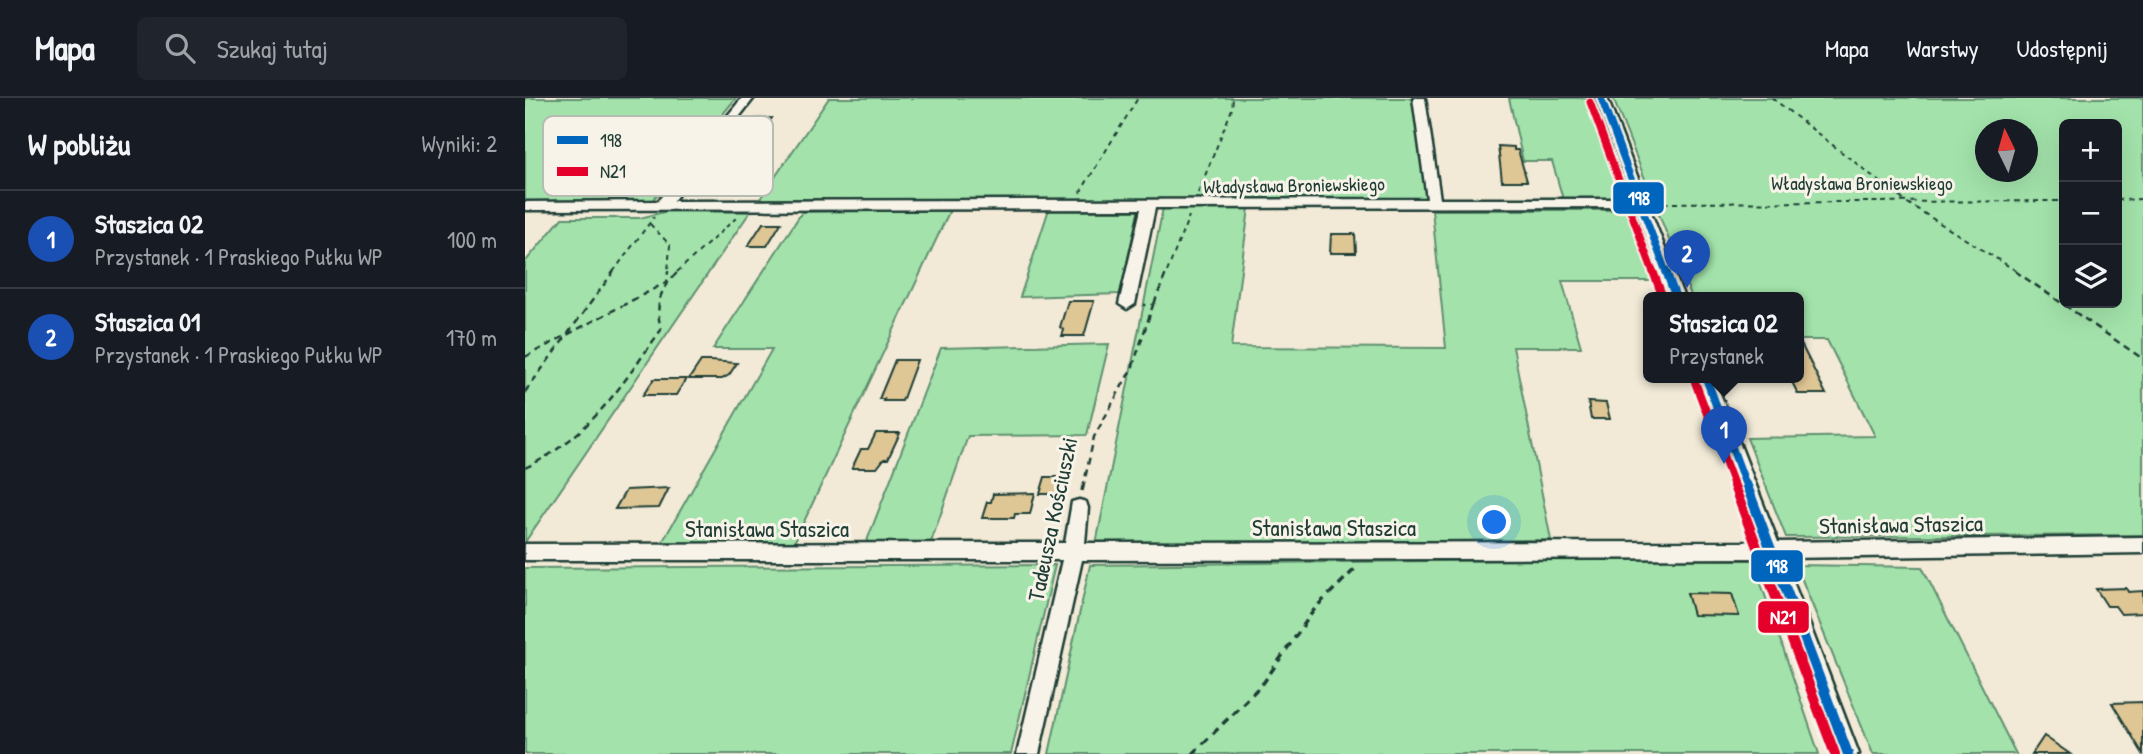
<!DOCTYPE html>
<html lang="pl">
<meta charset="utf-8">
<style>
body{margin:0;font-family:"Patrick Hand",sans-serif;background:#20242c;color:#f1f3f6}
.controls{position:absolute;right:21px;top:21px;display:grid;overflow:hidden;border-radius:10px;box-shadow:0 7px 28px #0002}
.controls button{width:63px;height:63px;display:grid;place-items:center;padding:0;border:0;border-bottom:2px solid #363941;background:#171b24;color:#f1f3f6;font:35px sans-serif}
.compass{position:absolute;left:1450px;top:21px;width:63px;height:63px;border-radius:50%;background:#171b24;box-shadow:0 7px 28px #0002;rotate:355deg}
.you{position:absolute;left:970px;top:425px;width:24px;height:24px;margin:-18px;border:5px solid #fff;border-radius:50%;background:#1a73e8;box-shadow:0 0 0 10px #1a73e833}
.badge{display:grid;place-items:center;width:46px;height:46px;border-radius:50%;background:#1a73e8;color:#fff;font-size:23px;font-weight:700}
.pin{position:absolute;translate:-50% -58px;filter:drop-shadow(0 2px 4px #0008)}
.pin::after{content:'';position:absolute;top:37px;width:24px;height:21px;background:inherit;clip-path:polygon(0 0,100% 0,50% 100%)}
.popup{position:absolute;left:1118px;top:194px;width:161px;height:91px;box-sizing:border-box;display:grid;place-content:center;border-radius:10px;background:#171b24;filter:drop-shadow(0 2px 5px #0005);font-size:23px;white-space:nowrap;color:#9ea1a6}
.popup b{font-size:26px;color:#f1f3f6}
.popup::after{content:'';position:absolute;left:50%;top:100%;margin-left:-14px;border:14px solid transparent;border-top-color:#171b24}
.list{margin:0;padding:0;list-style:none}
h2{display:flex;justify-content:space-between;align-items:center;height:91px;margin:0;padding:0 28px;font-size:30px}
h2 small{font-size:23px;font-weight:400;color:#9ea1a6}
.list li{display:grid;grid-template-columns:46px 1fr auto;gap:21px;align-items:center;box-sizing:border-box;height:98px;padding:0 28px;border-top:2px solid #363941}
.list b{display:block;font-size:26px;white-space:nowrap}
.list p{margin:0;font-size:23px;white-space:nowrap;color:#9ea1a6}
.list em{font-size:23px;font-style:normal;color:#9ea1a6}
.icon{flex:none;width:38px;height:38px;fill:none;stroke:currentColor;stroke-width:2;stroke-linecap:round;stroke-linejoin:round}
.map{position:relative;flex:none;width:1618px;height:656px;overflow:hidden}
header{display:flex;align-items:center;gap:42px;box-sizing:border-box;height:98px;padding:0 35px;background:#171b24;border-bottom:2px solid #363941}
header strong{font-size:33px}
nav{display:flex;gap:38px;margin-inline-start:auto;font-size:24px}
.search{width:490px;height:63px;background:#20242c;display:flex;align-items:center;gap:18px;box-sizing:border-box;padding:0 24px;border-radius:10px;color:#9ea1a6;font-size:26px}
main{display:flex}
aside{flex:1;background:#171b24}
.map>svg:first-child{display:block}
.green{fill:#a3e3ab;stroke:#619070;stroke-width:2;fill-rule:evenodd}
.building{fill:#dfc695;stroke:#1f3d34;stroke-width:2}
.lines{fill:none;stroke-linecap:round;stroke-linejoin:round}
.minor-casing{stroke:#1f3d34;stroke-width:5}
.path-far2{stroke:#1f3d34;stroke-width:2;stroke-dasharray:5 4.5;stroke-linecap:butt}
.path-far1{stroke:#1f3d34;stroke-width:2.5;stroke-dasharray:7 5;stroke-linecap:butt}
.path{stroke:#1f3d34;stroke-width:3.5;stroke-dasharray:8 6;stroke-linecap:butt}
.minor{fill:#f7f3e8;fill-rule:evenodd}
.bus-1-far2-casing{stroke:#f7f3e8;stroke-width:11}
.bus-1-far1-casing{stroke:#f7f3e8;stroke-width:13}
.bus-1-casing{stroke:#f7f3e8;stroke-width:16}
.bus-2-far2-casing{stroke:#f7f3e8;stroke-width:11}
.bus-2-far1-casing{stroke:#f7f3e8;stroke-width:13}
.bus-2-casing{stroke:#f7f3e8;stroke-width:16}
.bus-1-far2{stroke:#0065bd;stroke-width:7}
.bus-1-far1{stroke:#0065bd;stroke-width:8}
.bus-1{stroke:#0065bd;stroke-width:10}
.bus-2-far2{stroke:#e4002b;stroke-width:7}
.bus-2-far1{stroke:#e4002b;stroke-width:8}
.bus-2{stroke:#e4002b;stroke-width:10}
.labels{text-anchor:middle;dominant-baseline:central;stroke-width:6;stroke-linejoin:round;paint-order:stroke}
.far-street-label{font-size:19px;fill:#1f3d34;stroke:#f7f3e8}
.street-label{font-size:23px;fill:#1f3d34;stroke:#f7f3e8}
.key{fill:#f7f3e8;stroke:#b6bcb2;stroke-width:2}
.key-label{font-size:19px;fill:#1f3d34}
.line-badge{stroke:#f7f3e8;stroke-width:2.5}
.badge-label{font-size:19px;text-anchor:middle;font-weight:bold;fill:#fff}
</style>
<header>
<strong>Mapa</strong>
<div class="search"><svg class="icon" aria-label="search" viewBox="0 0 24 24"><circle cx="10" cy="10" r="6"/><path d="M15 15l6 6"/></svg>Szukaj tutaj</div>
<nav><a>Mapa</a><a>Warstwy</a><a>Udostępnij</a></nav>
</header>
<main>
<aside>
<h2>W pobliżu<small>Wyniki: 2</small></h2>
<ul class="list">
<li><span class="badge" style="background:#1a4fb4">1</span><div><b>Staszica 02</b><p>Przystanek · 1 Praskiego Pułku WP</p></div><em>100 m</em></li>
<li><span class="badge" style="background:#1a4fb4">2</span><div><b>Staszica 01</b><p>Przystanek · 1 Praskiego Pułku WP</p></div><em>170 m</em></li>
</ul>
</aside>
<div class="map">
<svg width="1618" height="656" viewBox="0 0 1618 656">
<rect width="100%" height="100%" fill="#f2ead7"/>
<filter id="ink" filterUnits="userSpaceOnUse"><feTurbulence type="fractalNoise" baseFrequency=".0143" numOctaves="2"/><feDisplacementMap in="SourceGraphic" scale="14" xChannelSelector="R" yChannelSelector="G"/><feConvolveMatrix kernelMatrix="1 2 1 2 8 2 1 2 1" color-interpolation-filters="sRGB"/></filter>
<g filter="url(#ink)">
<g class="green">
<path d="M0,0H211L127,103H0Z"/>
<path d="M304,0H889L901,102L235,101Z"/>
<path d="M984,0H1063L1101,100L1038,101L1027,63H998Z"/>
<path d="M1088,0H1618V437L1261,439L1222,340L1350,338L1302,242H1274V200H1167ZM1539,26H1592V205H1539ZM1461,32H1503V74H1461Z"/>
<path d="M614,110L595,196L495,199L524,111Z"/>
<path d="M638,110H724L706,249L921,250L907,112H1105L1132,183H1037L1056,249H988L1026,442L571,446Z"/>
<path d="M425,112L268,447L134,450L247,251H188L277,114Z"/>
<path d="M143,113L225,114L0,444V164L37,120H115Z"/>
<path d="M584,246L562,337L443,338L405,447L340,448L416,250Z"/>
<path d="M1227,459L1294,656H524L565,467Z"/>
<path d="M530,467L486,656H0V470Z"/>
<path d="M1271,467L1397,469L1491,656H1348Z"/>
</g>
<g class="building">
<path d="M247,20L219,61H227L211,82H188L198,68H186L208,36H215L227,21Z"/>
<path d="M973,48L989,49V52H993L1002,83H977Z"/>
<path d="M238,125H256L242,148H223Z"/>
<path d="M806,136H830L831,155H805Z"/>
<path d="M543,203H569L559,238H537L539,232L535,229Z"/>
<path d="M1274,242L1301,296H1273L1265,280H1274Z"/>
<path d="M370,262H392L377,303H358L359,301H354Z"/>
<path d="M176,263H185L212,265L204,277L197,281H164Z"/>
<path d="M129,281H161L151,297H118Z"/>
<path d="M1063,304L1081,305L1085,321H1066Z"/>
<path d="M351,335H375L363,361H359L352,370H327L336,351H343Z"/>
<path d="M520,379H537L532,396H515Z"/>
<path d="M144,390L134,410L90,411L101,392Z"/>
<path d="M510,395L505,416H490L489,420H457L462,404H466L468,396Z"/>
<path d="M1601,490L1603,494L1618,493V515L1596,516L1590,508H1582L1571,491Z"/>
<path d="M1162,495L1207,496L1214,518L1168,517Z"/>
<path d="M1618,604V656L1587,605Z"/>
<path d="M1519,638L1545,656H1507Z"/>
</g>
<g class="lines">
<g class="minor-casing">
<g id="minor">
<path d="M217,0H229L148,103L902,101L888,0H900L915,101H1107L1070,0H1082L1159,200H1143L1110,109L630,110L610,206L602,211L594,206L616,111L0,112V104L133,103Z"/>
<path d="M1173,280H1189L1253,444L1618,439V455L1259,460L1334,656H1312L1239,460L557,462L514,656H492L537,462H0V446L540,445L547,404L554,402L561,404L563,410L560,445L1233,444Z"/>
</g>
</g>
<g class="path-far2">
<path d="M1247,0L1381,104L1493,174"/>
<path d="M555,95L613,0"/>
<path d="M673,95L707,11L708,0"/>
<path d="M1592,102L1618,101"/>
<path d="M1129,105L1539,103"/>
<path d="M125,126L145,147L143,174"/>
<path d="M88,174L129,119"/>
<path d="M152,174L211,120"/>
<path d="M642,174L664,118"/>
</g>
<g class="path-far1">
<path d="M1490,173L1618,261"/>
<path d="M629,206L642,173"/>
<path d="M0,259L142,184L143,173"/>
<path d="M0,294L89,173"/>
<path d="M0,370C66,338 95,289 136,232C130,206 134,191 154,173"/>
<path d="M558,390L569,339L608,268L628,207H619"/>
</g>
<g class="path">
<path d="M557,393L558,388"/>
<path d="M668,656L739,584L791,509L831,470"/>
</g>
<use href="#minor" class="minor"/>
<g class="bus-1-far2-casing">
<path id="bus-1-far2" d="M1076,0L1141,174"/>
</g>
<g class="bus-1-far1-casing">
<g id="bus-1-far1">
<path d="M1141,173L1151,200"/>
<path d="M1181,280L1222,390"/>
</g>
</g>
<g class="bus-1-casing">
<path id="bus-1" d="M1222,388L1323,656"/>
</g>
<g class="bus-2-far2-casing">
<path id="bus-2-far2" d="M1065,4L1128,174"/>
</g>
<g class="bus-2-far1-casing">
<g id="bus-2-far1">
<path d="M1128,173L1138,200"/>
<path d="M1170,284L1210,390"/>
</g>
</g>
<g class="bus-2-casing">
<path id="bus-2" d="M1209,388L1310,656"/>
</g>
<use href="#bus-1-far2" class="bus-1-far2"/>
<use href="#bus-1-far1" class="bus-1-far1"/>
<use href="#bus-1" class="bus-1"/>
<use href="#bus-2-far2" class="bus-2-far2"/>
<use href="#bus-2-far1" class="bus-2-far1"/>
<use href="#bus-2" class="bus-2"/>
</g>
</g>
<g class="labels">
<g class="far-street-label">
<text x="1337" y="85">Władysława Broniewskiego</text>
<text transform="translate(769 87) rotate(-1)">Władysława Broniewskiego</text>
</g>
<g class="street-label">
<text transform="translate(527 421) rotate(-78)">Tadeusza Kościuszki</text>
<text transform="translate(1376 426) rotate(-1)">Stanisława Staszica</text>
<text x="809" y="429">Stanisława Staszica</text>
<text x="242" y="430">Stanisława Staszica</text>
</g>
</g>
<rect x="18" y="18" width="230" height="80" rx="10" class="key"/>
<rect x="32" y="38" width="31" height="8" fill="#0065bd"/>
<rect x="32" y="69" width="31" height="9" fill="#e4002b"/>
<g class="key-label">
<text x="75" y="49">198</text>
<text x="75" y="80">N21</text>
</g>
<g class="line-badge">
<rect x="1087" y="83" width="53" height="34" rx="7" fill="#0065bd"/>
<rect x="1225" y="451" width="54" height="34" rx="7" fill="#0065bd"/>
<rect x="1232" y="502" width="53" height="34" rx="7" fill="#e4002b"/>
</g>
<g class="badge-label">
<text x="1114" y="107">198</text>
<text x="1252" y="475">198</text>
<text x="1258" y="526">N21</text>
</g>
</svg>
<div class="controls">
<button>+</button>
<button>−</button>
<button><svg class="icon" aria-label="layers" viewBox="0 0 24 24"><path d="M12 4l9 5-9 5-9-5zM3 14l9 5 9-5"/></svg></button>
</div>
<svg class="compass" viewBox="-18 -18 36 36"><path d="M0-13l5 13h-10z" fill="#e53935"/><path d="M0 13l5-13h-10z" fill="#9ea1a6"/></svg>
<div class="you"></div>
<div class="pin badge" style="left:1199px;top:366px;background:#1a4fb4">1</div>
<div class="popup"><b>Staszica 02</b>Przystanek</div>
<div class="pin badge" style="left:1162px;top:190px;background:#1a4fb4">2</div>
</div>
</main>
